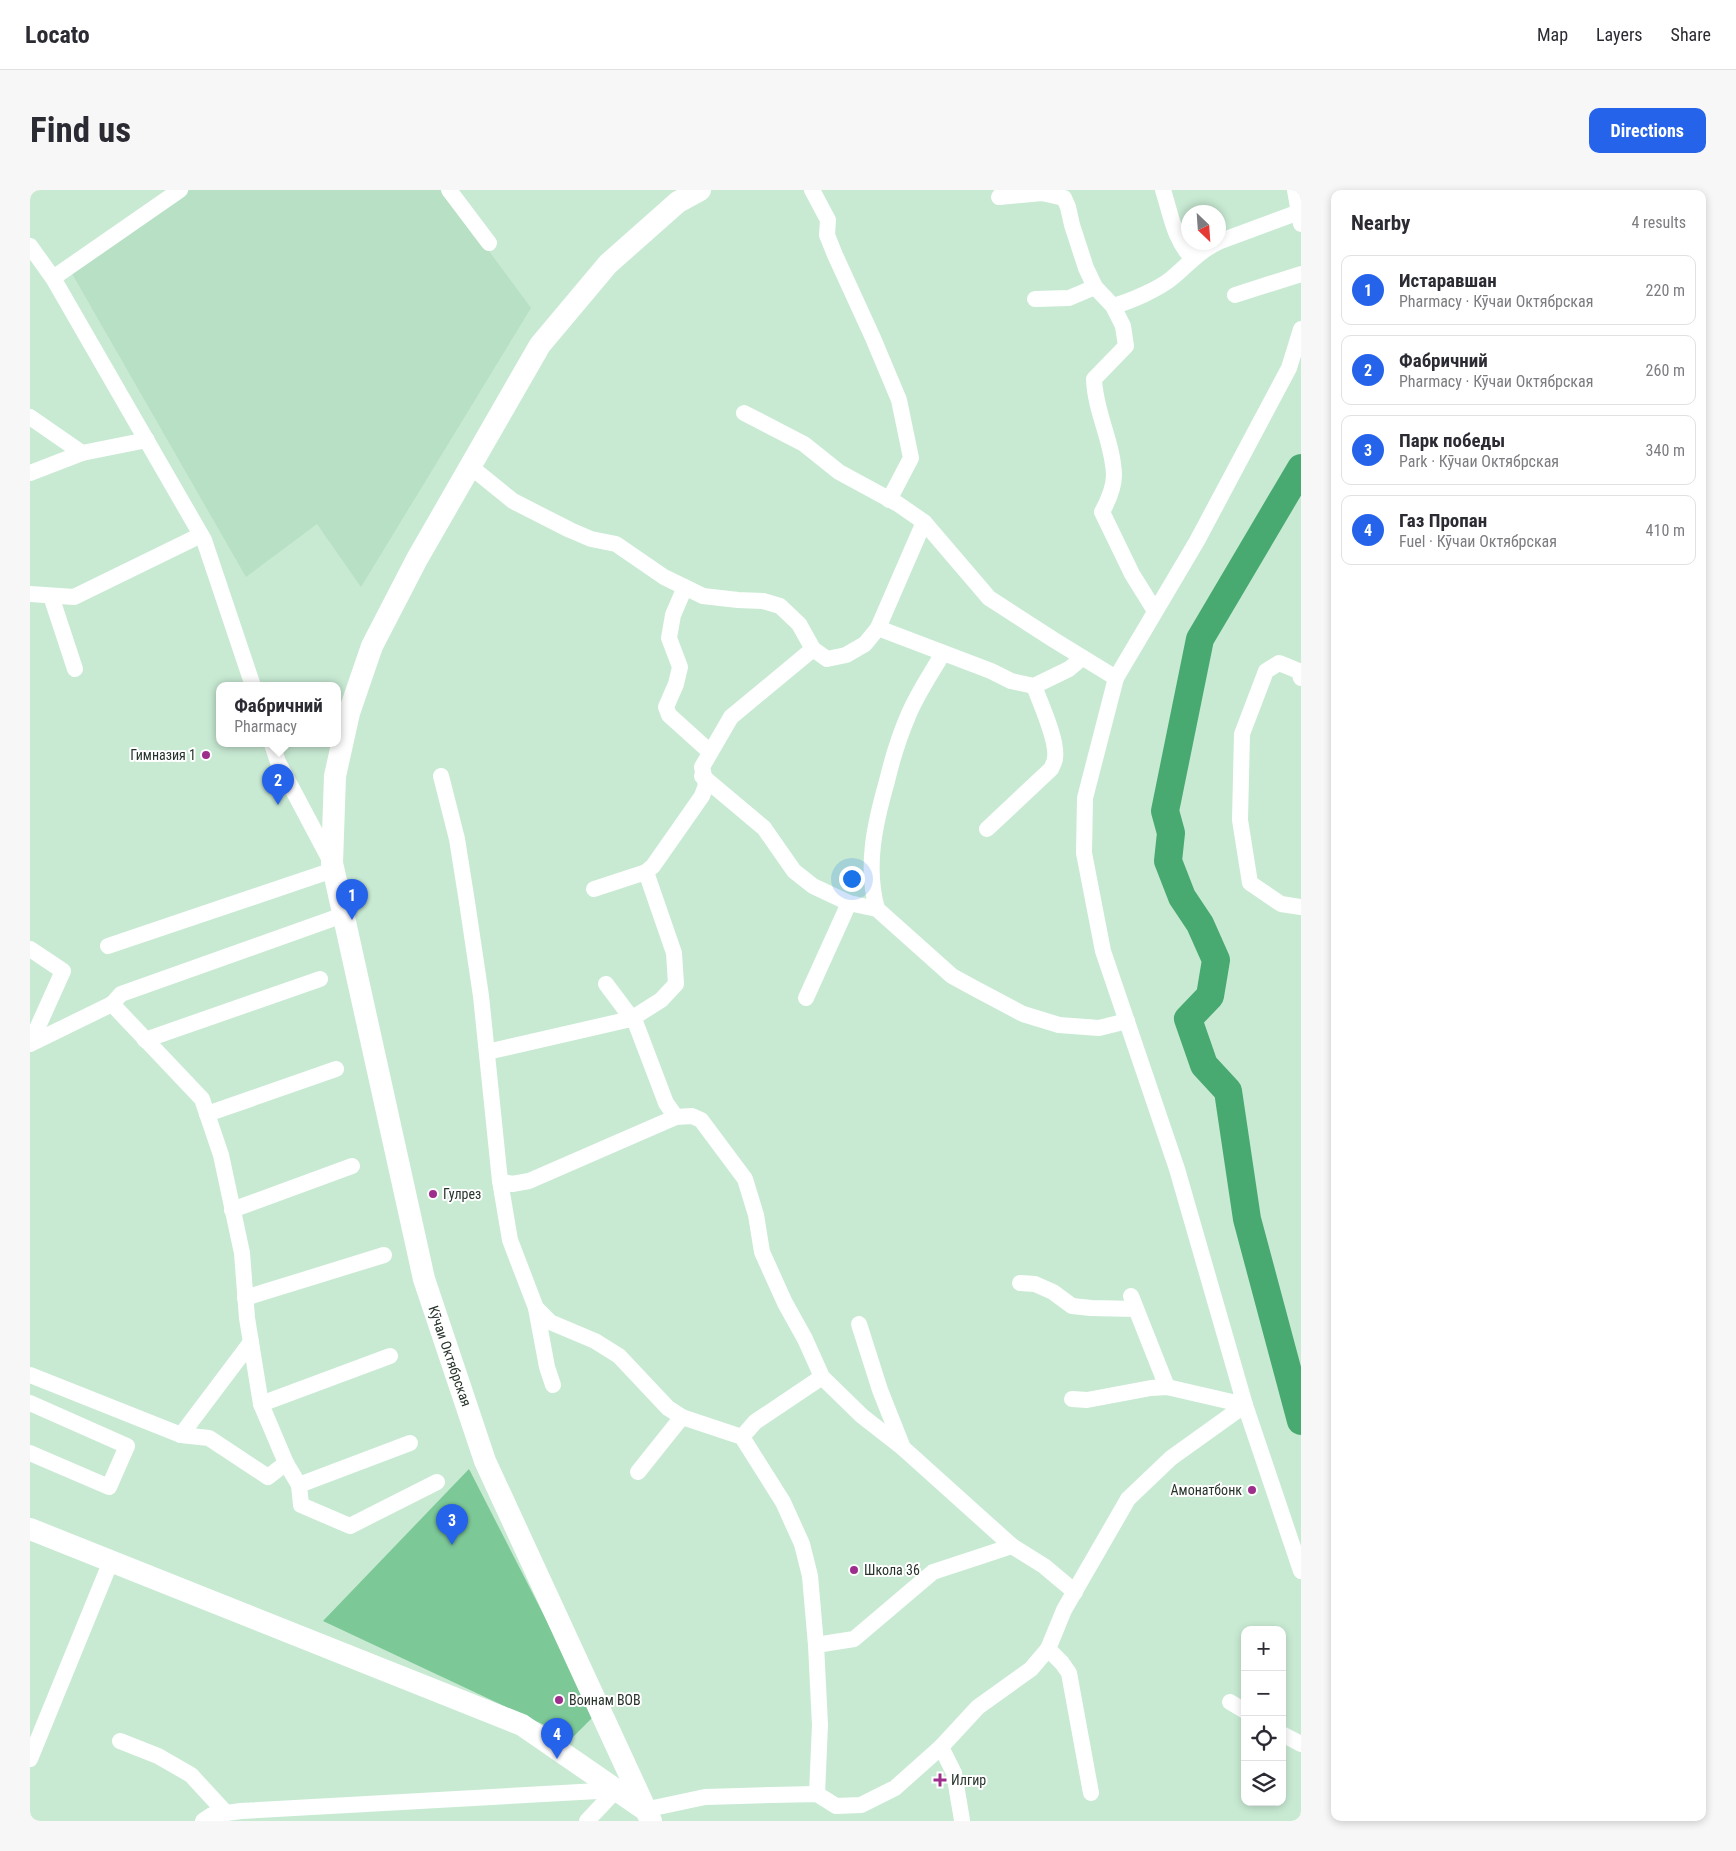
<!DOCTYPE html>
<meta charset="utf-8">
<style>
body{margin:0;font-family:"Roboto Condensed",sans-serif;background:#f7f7f7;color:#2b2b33}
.controls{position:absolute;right:15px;bottom:15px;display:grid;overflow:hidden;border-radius:10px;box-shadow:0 2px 8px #0003}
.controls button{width:45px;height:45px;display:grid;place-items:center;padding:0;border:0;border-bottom:1px solid #e1e1e2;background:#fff;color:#2b2b33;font:25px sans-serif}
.compass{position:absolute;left:1151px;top:15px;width:45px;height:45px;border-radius:50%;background:#fff;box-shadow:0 2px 8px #0003;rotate:155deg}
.you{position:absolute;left:821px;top:688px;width:18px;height:18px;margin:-12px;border:4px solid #fff;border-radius:50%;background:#1a73e8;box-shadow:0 0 0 8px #1a73e833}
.badge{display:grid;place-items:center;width:32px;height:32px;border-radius:50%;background:#2563eb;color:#fff;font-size:16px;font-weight:700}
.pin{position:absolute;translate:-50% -41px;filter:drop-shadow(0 1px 2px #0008)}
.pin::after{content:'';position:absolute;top:26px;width:18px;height:15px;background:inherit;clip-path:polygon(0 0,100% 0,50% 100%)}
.popup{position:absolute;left:186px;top:492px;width:125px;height:65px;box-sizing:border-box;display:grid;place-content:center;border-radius:10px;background:#fff;filter:drop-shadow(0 1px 4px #0005);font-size:16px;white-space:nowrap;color:#7c7c81}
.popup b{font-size:19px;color:#2b2b33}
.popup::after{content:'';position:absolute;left:50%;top:100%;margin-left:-10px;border:10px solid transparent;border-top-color:#fff}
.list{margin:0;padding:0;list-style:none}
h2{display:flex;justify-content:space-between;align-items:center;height:65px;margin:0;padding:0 20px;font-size:21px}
h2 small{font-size:16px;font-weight:400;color:#7c7c81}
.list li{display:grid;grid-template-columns:32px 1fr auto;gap:15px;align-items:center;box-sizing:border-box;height:70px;margin:0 10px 10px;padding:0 10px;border:1px solid #e1e1e2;border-radius:10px}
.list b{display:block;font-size:19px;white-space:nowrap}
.list p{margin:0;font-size:16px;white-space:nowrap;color:#7c7c81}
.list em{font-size:16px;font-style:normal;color:#7c7c81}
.icon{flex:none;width:28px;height:28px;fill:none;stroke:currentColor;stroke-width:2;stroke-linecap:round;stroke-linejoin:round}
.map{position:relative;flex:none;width:1271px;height:1631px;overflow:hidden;border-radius:10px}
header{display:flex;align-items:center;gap:30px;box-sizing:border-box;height:70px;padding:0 25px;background:#fff;border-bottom:1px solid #e1e1e2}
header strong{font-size:24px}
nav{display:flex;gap:28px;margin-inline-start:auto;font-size:18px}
.intro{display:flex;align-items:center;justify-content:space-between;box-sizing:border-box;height:120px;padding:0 30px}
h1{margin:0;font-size:35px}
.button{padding:12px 22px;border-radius:10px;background:#2563eb;color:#fff;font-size:18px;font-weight:700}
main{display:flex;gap:30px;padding:0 30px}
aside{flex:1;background:#fff;border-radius:10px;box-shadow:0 2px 8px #0003}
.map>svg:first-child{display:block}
.built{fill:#b7e0c4}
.green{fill:#7cc897}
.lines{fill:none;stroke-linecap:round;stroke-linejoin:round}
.river{stroke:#48aa70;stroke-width:28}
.minor{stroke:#fff;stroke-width:16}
.secondary{stroke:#fff;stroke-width:22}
.poi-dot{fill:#9d2e8c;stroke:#fff;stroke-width:2}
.labels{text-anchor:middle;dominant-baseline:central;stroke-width:4;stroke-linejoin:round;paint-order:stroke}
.poi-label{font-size:14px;fill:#27342b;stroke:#fff;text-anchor:start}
.street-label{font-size:14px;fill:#27342b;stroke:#fff}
</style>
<header>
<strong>Locato</strong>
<nav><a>Map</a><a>Layers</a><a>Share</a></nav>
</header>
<div class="intro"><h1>Find us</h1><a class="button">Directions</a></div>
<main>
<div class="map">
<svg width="1271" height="1631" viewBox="0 0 1271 1631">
<rect width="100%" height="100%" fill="#c8ead3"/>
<path class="built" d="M160,0H414L501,118L331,397L287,334L216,387L41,82Z"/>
<path class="green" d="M439,1279L565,1525L542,1548L293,1431Z"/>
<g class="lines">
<path class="river" d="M1271,278L1170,449L1135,621L1141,643L1138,671L1152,707L1170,734L1186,770L1180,806L1158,829L1174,875L1198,901L1217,1029L1271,1231"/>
<g class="minor">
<path d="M419,0L459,53"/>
<path d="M782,0L798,30L797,45L805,65L843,148L869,210L881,268L859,310"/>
<path d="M1133,0C1141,25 1144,50 1163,69"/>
<path d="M1265,0L1271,34"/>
<path d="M969,7L1012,3L1034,8L1038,17L1042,35L1056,78L1065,97L1083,116L1093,136L1096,156L1064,189C1065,222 1083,252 1084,285C1084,298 1078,311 1072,322L1102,384L1125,421"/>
<path d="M1188,52L1269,22"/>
<path d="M0,56L23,88L174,350L223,496"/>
<path d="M23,88L150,0"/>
<path d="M1205,105L1271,84"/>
<path d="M1005,109L1039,108L1065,97"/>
<path d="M1083,116C1099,112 1129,99 1142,88C1159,74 1168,62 1188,52"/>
<path d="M1271,139L1259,178L1167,351L1086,488L1055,608L1054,663L1073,761L1147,979L1215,1215L1271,1381"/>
<path d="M714,223L774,254L809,282L868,314L894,332L959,408L1024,450L1086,488"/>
<path d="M0,227L52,263L117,250"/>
<path d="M441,277L483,311L540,340L561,349L586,354L634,387L673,406L708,410L733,411L750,416L769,434L783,459L797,469L816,465L835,454L848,438L894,332"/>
<path d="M0,283L52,263"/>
<path d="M655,397L643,425L639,448L650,477L646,494L636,517L639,525L680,562"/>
<path d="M0,404L44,407L171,345"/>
<path d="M21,406L45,479"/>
<path d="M848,438L961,481L981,491L1004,496L1039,479L1052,468"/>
<path d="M1271,488L1269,481L1249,473L1236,481L1212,544L1210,630L1220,693L1251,714L1271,717"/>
<path d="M242,554L248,572L301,672"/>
<path d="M411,586L427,649L437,712L451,806L470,991L480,1050L506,1118L520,1132L565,1151L589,1166L638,1218L652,1227L712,1247L753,1312L772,1354L780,1386L786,1455"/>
<path d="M672,586L734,638L764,681L783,696L819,713L847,719L922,786L944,798L993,824L1029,835L1069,838L1097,831"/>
<path d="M957,639L1021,579C1022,576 1025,572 1025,568C1028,551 1010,512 1004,496"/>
<path d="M564,699L616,682"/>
<path d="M847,719C835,676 845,633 857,591C862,570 869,547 878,526C887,504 901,484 913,463"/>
<path d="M313,725L91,804L82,814L172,909L191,965L212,1063L217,1128L231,1214L256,1273L269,1295L271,1315L320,1336L407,1292"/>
<path d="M78,756L303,680"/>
<path d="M0,759L33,781L1,852"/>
<path d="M576,794L606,834L636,913L646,927L662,926L671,930L715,989L726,1025L732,1062L755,1113L775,1149L792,1187L832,1226L873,1258L982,1356"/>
<path d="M776,808L819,713"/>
<path d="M115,850L290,789"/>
<path d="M0,854L82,814"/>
<path d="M457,862L601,829L631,810L646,794L644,763L616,682L623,676L672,606L676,595L672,577L701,527L783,459"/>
<path d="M177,924L306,879"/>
<path d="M470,991L482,994L499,991L646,927"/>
<path d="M202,1020L322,976"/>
<path d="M990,1093L1005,1094L1023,1102L1042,1116L1061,1118L1106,1119"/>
<path d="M1101,1106L1137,1197"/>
<path d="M215,1108L354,1065"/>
<path d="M506,1118L517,1177L523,1195"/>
<path d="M829,1134L850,1200L873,1258"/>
<path d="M0,1185L151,1245L179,1248L238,1287L256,1273"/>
<path d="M1042,1209L1057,1210L1121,1198L1137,1197L1215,1215"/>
<path d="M0,1213L97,1256L79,1297L0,1263"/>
<path d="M231,1214L360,1166"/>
<path d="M151,1245L221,1152"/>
<path d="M712,1247L725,1232L792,1187"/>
<path d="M608,1282L652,1227"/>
<path d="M269,1295L380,1253"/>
<path d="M1018,1459L1032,1473L1039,1483L1061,1603"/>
<path d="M1200,1512L1215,1521"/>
<path d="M1252,1544L1271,1554"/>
<path d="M90,1551L128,1566L161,1585L196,1623"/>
<path d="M911,1557L924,1583L932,1630"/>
<path d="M0,1569L81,1371"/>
<path d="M787,1604L790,1535L786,1455L824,1449L903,1382L982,1356L1014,1376L1045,1402"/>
<path d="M614,1620L675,1607L742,1605L787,1604L806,1616L831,1615L865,1598L911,1557L948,1517L1001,1479L1018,1459L1034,1420L1098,1309L1141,1268L1215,1215"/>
<path d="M173,1631L182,1625L211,1621L586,1600"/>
<path d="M557,1631L586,1600"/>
</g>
<g class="secondary">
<path d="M0,1339L492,1535L614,1619"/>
<path d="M621,1631L455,1271L394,1089L302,673L305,586L319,523L342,456L387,369L510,155L578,74L648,12L670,0"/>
</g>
</g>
<g class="poi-dot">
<circle cx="176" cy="565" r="5"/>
<circle cx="403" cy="1004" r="5"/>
<circle cx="1222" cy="1300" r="5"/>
<circle cx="824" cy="1380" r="5"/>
<circle cx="529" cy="1510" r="5"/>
<path d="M907.5 1582.5h5v5h5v5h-5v5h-5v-5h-5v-5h5z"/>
</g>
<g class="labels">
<g class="poi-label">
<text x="166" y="565" text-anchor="end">Гимназия 1</text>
<text x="413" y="1004">Гулрез</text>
<text x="1212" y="1300" text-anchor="end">Амонатбонк</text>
<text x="834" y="1380">Школа 36</text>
<text x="539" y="1510">Воинам ВОВ</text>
<text x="921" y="1590">Илгир</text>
</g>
<g class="street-label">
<text transform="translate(420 1166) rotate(71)">Кӯчаи Октябрская</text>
</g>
</g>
</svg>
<div class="controls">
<button>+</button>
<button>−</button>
<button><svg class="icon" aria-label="locate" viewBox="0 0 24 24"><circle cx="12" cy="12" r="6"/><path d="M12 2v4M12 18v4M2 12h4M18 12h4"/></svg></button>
<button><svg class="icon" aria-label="layers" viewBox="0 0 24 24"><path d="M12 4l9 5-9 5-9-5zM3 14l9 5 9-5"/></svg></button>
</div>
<svg class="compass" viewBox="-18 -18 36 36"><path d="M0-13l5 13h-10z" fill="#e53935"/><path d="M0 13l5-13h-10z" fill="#7c7c81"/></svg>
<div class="you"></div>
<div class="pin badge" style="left:322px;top:730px">1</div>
<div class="pin badge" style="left:248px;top:615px">2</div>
<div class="popup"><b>Фабричний</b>Pharmacy</div>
<div class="pin badge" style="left:422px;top:1355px">3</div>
<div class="pin badge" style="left:527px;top:1569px">4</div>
</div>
<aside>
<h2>Nearby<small>4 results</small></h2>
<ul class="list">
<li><span class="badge">1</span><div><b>Истаравшан</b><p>Pharmacy · Кӯчаи Октябрская</p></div><em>220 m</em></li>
<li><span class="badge">2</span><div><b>Фабричний</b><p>Pharmacy · Кӯчаи Октябрская</p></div><em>260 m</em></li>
<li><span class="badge">3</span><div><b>Парк победы</b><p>Park · Кӯчаи Октябрская</p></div><em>340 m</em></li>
<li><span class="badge">4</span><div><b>Газ Пропан</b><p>Fuel · Кӯчаи Октябрская</p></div><em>410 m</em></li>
</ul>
</aside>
</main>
